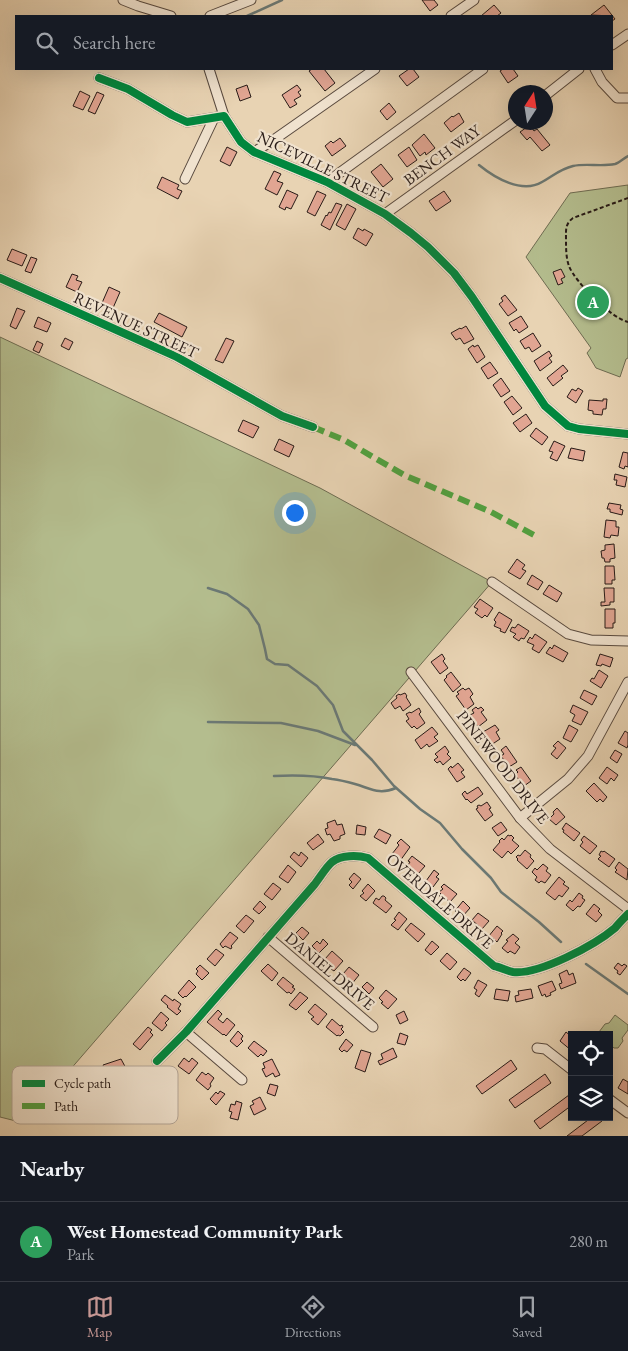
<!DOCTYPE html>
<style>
body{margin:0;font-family:"EB Garamond",serif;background:#242831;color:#f1f3f6}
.controls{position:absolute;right:15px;bottom:15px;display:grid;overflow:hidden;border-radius:0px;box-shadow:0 5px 20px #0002}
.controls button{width:45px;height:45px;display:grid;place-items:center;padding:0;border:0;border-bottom:1px solid #363941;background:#171b24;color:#f1f3f6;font:25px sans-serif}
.compass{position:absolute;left:508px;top:85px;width:45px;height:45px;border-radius:50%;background:#171b24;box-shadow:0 5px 20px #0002;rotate:12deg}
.you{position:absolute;left:294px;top:512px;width:18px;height:18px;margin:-12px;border:4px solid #fff;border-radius:50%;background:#1a73e8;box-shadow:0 0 0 8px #1a73e833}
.badge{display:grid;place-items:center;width:32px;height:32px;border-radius:50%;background:#c59692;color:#fff;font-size:16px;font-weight:700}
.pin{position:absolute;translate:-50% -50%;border:2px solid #fff;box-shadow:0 1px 5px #0006}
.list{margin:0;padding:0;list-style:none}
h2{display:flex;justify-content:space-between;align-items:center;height:65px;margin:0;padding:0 20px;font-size:21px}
h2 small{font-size:16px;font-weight:400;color:#9ea1a6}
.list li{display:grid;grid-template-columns:32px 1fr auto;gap:15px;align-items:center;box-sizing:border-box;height:80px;padding:0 20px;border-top:1px solid #363941}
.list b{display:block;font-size:19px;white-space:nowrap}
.list p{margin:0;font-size:16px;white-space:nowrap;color:#9ea1a6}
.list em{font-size:16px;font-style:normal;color:#9ea1a6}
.icon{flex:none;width:28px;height:28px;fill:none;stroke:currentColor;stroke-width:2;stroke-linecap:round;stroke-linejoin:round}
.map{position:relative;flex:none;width:628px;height:1136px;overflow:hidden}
.search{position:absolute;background:#171b24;box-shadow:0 5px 20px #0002;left:15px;right:15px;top:15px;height:55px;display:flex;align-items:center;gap:12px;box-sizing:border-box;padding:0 18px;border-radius:0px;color:#9ea1a6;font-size:19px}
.sheet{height:145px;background:#171b24}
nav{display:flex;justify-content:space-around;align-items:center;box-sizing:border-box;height:70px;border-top:1px solid #363941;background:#171b24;font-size:14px;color:#9ea1a6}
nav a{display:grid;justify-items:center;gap:2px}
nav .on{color:#c59692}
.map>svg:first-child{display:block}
.green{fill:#b4bd8e;stroke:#6e6c52}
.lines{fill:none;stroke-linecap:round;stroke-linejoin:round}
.stream{stroke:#6b7975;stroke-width:2.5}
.building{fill:#e1a592;stroke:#281b17}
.minor-casing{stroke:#58493e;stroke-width:11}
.path{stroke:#281b17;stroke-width:2;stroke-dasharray:4 2.5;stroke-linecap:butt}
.minor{stroke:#f0e2ce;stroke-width:9}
.quiet{stroke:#51a140;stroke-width:6;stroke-dasharray:12 6;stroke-linecap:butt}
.cycleway-casing{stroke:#f0e2ce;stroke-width:11}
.cycleway{stroke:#00873e;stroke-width:8}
.labels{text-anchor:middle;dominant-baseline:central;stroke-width:4.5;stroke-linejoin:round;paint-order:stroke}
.street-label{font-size:16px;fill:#281b17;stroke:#f0e2ce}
.key{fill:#f0e2ce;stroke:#b4a697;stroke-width:1}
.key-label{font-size:14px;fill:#281b17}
</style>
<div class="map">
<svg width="628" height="1136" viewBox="0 0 628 1136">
<rect width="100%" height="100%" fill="#e8d3b3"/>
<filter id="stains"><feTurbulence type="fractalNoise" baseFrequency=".004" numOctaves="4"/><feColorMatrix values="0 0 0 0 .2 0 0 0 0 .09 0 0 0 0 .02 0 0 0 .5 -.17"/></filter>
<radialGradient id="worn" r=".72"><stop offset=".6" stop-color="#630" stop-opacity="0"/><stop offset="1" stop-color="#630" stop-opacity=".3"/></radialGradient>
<g class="green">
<path d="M628,185V358L626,359L620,377L596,368L587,353L591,348L526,257L570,193Z"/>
<path d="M0,337L320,488L492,582L24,1123L0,1117Z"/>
<path d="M615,1015L628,1025V1030L622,1038L623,1041L618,1048H614L609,1044V1035H599V1032L605,1024L609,1023Z"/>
</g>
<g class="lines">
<g class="stream">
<path d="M247,16L282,0"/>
<path d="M479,165C495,178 522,194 542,182C553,176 560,169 573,166C586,163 601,167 615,164C619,163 624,158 628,156"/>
<path d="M208,588L227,594L248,609L259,625L265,649L267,659L275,664L288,665L317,686L333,705L343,731L372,760L394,786L420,809L440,823L462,849L491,878L501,892L539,922L561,942"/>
<path d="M208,722L281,723L318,731L355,745"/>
<path d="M274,776C294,775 313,775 332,779C340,780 348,782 355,784C372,789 379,795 396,788"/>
<path d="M586,964L628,994"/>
</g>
</g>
<g class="building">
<path d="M422,0H434L438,5L430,11Z"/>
<path d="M494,5L501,13L497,16H481Z"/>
<path d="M604,5L615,19L612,21V16L591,15Z"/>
<path d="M312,69H324L335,83L325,91L309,71Z"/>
<path d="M409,69H413L419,77L407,86L399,76Z"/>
<path d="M503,69H513L518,76L508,83L500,71Z"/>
<path d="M247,85L251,97L240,101L236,89Z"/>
<path d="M297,85L301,90L298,92L301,96L294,100L297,104L290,108L282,95Z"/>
<path d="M80,91L90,96L83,110L73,106Z"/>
<path d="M97,92L104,95L95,114L88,111Z"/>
<path d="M389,103L396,112L387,120L380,111Z"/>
<path d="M459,113L464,122L451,132L444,123L452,116L453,117Z"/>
<path d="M530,125L534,131L537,129L550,145L542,151L530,137L527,140L520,132Z"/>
<path d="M424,134L435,148L426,155L425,152L420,156L412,145Z"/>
<path d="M340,138L346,146L332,156L325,146L331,141L333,143Z"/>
<path d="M227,147L237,152L230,166L220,161Z"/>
<path d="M409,147L417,160L407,167L398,155Z"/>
<path d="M381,164L393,179L383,187L371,172Z"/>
<path d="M274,171L281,174L277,181L283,183L277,195L265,189Z"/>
<path d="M162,177L179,185L177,189L182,191L178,199L157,188Z"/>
<path d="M287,190L298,195L291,209L286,207L285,210L279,207Z"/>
<path d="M317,191L326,195L315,216L307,212Z"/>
<path d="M444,191L451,201L436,211L429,201Z"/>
<path d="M336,203L342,205L330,230L321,225L326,215L327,216L329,212L331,213Z"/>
<path d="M347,204L356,209L345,230L336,225Z"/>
<path d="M358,228L363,231L364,229L373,234L366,246L353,238Z"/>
<path d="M12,249L27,255L22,266L7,260Z"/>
<path d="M31,257L37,259L31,273L25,271Z"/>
<path d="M561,269L565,277L561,279L563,283L558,285L553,272Z"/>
<path d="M72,274L78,276L76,280L82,282L77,292L66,287Z"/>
<path d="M109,287L120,292L113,308L102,303Z"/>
<path d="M505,295L517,310L508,316L499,304L503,301L501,298Z"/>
<path d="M17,308L25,311L16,329L10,326Z"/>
<path d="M159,313L187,327L182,337L154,322Z"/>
<path d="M521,316L528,327L519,333L516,329L514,331L509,323Z"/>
<path d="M38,317L51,323L47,332L34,327Z"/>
<path d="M466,326L474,339L464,344L460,338L456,340L451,333L460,328L461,329Z"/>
<path d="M533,333L541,346L532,352L529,347L525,349L520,341Z"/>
<path d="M65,338L73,342L69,350L61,346Z"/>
<path d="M226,338L234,341L223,363L215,360Z"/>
<path d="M37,341L43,344L39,353L33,350Z"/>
<path d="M473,345L474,347L478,345L485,357L477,363L468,349Z"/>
<path d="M549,351L552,356L549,358L552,362L540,371L534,361Z"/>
<path d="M490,362L498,373L488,379L481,368Z"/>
<path d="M563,365L568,371L561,376L563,378L553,386L547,378Z"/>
<path d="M501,378L510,391L501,397L493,385Z"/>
<path d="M578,388L583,391L576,403L567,397L572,389L576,391Z"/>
<path d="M512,396L522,408L513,415L504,402Z"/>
<path d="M603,399H607L606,409H603L602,415L593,414V411L588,410L589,400L603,401Z"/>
<path d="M526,414L532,423L520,432L513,423Z"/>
<path d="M243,420L259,427L253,438L238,431Z"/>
<path d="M536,428L548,437L542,445L530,436Z"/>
<path d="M279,439L294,446L289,457L274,450Z"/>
<path d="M554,441L565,446L557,461L550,458L553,452L549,451Z"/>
<path d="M571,448L585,451L583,461L568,458Z"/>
<path d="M623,452L628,453V467L625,466L624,469L619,467Z"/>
<path d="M615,474L627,477L625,487L616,485L617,480H614Z"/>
<path d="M609,503L621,505L620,509L623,510L622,515L610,512V509H607Z"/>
<path d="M606,520L616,521V527H619L618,536L611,535L610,538L604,537Z"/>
<path d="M614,544L615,558L610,559V562H605L604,558H602L601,551L605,550V545Z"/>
<path d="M517,559L525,565L522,569L526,571L520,579L508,572Z"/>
<path d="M605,566H614L615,580H612V584H605Z"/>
<path d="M532,575L543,582L538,590L527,584Z"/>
<path d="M549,585L562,593L557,602L543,594Z"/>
<path d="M604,588H614V602H610V605L601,606V602H605Z"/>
<path d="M480,599L493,608L487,617L485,615L482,618L475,613L478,609L474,607Z"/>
<path d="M605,609H615V623H613V628H605Z"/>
<path d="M499,612L512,620L505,633L500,631L501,629L494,626L496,622L494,620Z"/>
<path d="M518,624L529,631L524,639L521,638L519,641L513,637L516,634L510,631L512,627L515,628Z"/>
<path d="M535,634L547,642L539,653L532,649L534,645L527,642L530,637L532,639Z"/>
<path d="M554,645L568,653L563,662L546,653L550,647L552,649Z"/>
<path d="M442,654L445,659L443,661L448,668L440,674L431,662Z"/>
<path d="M600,654L613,658L610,667L602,664L601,666L596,665Z"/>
<path d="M599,670L608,676L601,688L590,681L592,678L594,679Z"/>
<path d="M451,672L461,685L453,692L444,680L447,677L446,676Z"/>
<path d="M463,688L465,690L469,688L473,694L470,697L474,704L466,710L456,696L459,694L457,692Z"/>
<path d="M584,690L597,696L592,705L580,698Z"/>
<path d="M405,693L407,696L406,697L411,705L403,711L400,706L395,709L391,703L397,698L396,696L399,694L400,695Z"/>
<path d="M573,705L588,712L581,725L572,721L575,715L570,712Z"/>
<path d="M476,707L478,709L481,707L484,710L481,712L487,720L478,727L470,715L474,713L472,710Z"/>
<path d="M419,708L421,712L419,714L425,723L417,729L414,726L412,728L406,721L409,719L406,714L410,712L411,713Z"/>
<path d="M495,725L499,730L496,732L500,739L491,745L483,732Z"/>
<path d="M569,725L578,730L571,742L563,738Z"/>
<path d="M432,727L438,734L434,737L438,741L429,747L427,744L421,749L415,740Z"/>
<path d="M625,731L628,733V745L627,748L618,743Z"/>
<path d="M558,741L566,748L557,759L551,754L556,748L553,746Z"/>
<path d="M445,746L449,752L447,754L451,758L443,765L440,761L437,763L434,760L438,757L435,754Z"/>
<path d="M506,746L517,762L509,767L501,756L504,754L501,750Z"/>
<path d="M615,750L622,754L617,763L610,758Z"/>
<path d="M458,763L464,770L461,772L465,777L457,782L448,769L451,766L452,768Z"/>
<path d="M521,767L531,781L524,786L515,775L518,772L516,770Z"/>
<path d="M607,767L618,775L614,781L611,778L607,784L599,778Z"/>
<path d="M594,783L607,797L603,802L600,799L597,802L586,791Z"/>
<path d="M478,787L483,794L471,803L467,799L466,800L462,794L465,791L467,794Z"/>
<path d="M487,802L491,808L489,809L493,815L485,821L476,809L478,808L477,806L479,805L481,806Z"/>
<path d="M557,808L565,817L556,825L549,819L554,814L553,812Z"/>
<path d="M335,820L337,825L342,824L345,834L340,836V839L334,841L330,834L327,835L325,829L328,828L327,823Z"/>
<path d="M501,822L507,830L498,836L492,828Z"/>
<path d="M566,823L580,833L574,841L563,832L564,830L562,829Z"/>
<path d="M357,825L366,827L365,835L356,834Z"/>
<path d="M379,829L391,835L386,844L374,837Z"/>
<path d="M318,834L324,842L313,850L307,843Z"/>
<path d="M508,835L510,836L511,835L514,838L512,840L519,846L511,854L508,851L502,858L493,850L500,842L499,841L502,838L504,840Z"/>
<path d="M584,836L597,846L590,854L580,846L583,842L581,840Z"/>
<path d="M401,839L410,847L400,861L392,854L399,845L397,843Z"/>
<path d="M525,850L531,855L530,857L534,861L527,869L517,860L518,859L516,857L518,855L520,856Z"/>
<path d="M601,851L603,852L604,851L615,859L609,867L598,859L601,856L599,855Z"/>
<path d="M294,852L299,856L301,852L308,858L301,867L290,857Z"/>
<path d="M412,856L425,866L418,874L413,869L411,872L406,868L410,862L408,861Z"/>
<path d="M619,862L628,869L627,880L615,872L617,870L615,868Z"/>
<path d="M543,864L548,868L546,871L551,875L545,883L541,881L539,883L535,880L537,877L532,872L535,868L537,870Z"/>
<path d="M288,865L296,872L288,883L279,877Z"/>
<path d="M434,870L439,874L436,877L439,879L433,887L426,881Z"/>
<path d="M354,873L361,879L353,889L349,885L352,882L349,879Z"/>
<path d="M559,877L565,882L563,884L569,888L562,897L559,895L555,900L546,893Z"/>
<path d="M273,883L281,889L272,900L264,894Z"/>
<path d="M368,884L375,891L366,901L360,896L364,893L362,891Z"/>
<path d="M444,884L457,894L450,902L445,898L443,900L439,896L441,894L439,892L443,889L441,887Z"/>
<path d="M579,893L583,896L582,898L585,900L580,907L578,906L573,911L566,905L570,900L572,902Z"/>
<path d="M382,896H384L386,898L385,900L392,906L386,913L373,903L376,898L379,900Z"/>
<path d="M260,901L266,907L259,914L253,909Z"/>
<path d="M463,901L470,908L462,917L455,911Z"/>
<path d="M594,904L600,909L598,911L602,915L596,922L586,914Z"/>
<path d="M399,912L407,919L398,930L391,925L396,920L394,919Z"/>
<path d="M478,913L489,921L482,929L472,920Z"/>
<path d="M246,915L254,921L244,933L236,926Z"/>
<path d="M411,923L425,934L418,942L405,930Z"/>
<path d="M497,926L503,931L501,933L502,934L497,942L493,938L492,940L488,937Z"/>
<path d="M302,927L309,933L303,940L296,933Z"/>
<path d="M230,932L238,938L231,946L232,947L231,949L225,946L223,948L220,944Z"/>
<path d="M513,934L519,939L515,943L520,947L515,954L510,951L508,953L502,948L508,941L506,940Z"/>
<path d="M323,939L328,944L319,953L312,946L317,941L320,944Z"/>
<path d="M432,941L439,947L431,955L425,950Z"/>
<path d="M216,949L224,955L215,966L207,959Z"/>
<path d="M332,951L343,961L334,971L328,967L331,964L325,959Z"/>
<path d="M447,953L457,962L450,970L440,961Z"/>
<path d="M618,963L622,966L624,964L627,966L620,975L617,973L618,971L614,968Z"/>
<path d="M268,964L278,973L272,981L261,971Z"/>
<path d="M200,965L209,973L202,980L196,974L198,971L196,969Z"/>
<path d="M349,967L359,975L351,985L345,980L347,977L343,974Z"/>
<path d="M464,968L471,973L465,981L463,979L461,981L457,977Z"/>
<path d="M567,970L569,975L573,973L576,983L561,989L559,984L562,983L559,974Z"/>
<path d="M283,977L294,986L292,987L295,989L291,994L289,992L287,993L277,984Z"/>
<path d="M189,980L196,987L186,997L185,996L183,998L178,993Z"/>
<path d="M478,980L487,985L479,997L475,994L477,990L474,988Z"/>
<path d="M552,981L556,990L550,993L551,995L546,997L545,994L542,996L538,986Z"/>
<path d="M367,982L374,988L369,994L362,987Z"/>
<path d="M496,989L510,991L508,1001L494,999Z"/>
<path d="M531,989L533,998L516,1002L515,996L519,995L518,991Z"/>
<path d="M386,990L397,999L388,1009L381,1003L383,1002L379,998Z"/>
<path d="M300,992L308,998L296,1010L289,1005Z"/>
<path d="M165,995L173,1001L174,999L181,1004L178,1009L181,1011L177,1015L167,1007L168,1006L161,1000Z"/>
<path d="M315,1004L327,1014L318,1025L311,1019L314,1017L308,1012Z"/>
<path d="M218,1010L222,1014L218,1019L223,1023L227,1018L235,1025L226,1036L224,1034L223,1035L207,1022Z"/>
<path d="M404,1011L408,1020L400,1024L396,1015Z"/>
<path d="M161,1012L169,1019L165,1023L167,1025L162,1031L152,1023Z"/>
<path d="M332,1019L340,1026L342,1025L343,1027L341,1029L344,1032L340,1036L338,1035L337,1036L326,1027Z"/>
<path d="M148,1027L152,1030L150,1032L153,1035L140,1050L133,1044Z"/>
<path d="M238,1031L243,1036L241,1039L243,1041L237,1047L230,1041Z"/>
<path d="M566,1032L572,1037V1051L560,1041Z"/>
<path d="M400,1033L408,1036L405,1045L397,1043Z"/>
<path d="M346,1039L353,1045L347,1052L344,1050L342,1052L339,1049Z"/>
<path d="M254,1041L267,1051L263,1056L261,1054L258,1057L248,1048Z"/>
<path d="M393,1048L397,1057L380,1065L378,1061L383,1059L381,1054Z"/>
<path d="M361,1050L371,1053L365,1072L355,1068Z"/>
<path d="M184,1058L189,1062L192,1058L198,1063L189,1074L178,1066Z"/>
<path d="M121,1059L128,1072L126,1073L129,1078L117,1083L114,1073L107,1075L103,1065Z"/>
<path d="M272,1059L280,1075L275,1077L273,1073L266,1077L262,1069L265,1068L263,1063Z"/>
<path d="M511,1060L517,1069L482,1094L476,1086Z"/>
<path d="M202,1072L206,1075L208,1073L214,1078L210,1084L211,1086L208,1090L196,1080Z"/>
<path d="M545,1074L551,1083L515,1108L509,1100Z"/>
<path d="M623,1079L628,1082V1094L618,1088Z"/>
<path d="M270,1084L278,1086L275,1096L267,1093Z"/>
<path d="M220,1091L225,1094L216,1105L210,1099L216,1092L218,1094Z"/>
<path d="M569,1095L572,1099V1105L540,1129L534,1121Z"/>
<path d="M260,1097L266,1109L254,1115L250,1106L254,1104L252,1101Z"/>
<path d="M236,1101L242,1103L238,1120L230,1118L232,1112L229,1111L231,1104L235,1105Z"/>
<path d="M592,1117H599L602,1121L582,1136H567Z"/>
</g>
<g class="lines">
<g class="minor-casing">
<g id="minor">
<path d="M123,0L138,6L171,16"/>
<path d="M210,16L251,0"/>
<path d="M451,16L474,0"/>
<path d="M612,45L628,34"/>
<path d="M209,69L224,116"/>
<path d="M595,69L602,82L617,98H628"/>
<path d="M99,78L128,89L172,115L187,122L224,116L241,142L254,152L327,182L385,214L411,233L428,247L454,273L472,297L545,406L568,426L579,429L628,434"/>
<path d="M546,95L579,69"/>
<path d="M254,152L275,139L375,69"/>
<path d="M185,179L214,118"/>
<path d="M327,182L483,69"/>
<path d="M385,214L516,120"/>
<path d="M0,278L175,356L282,416L313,427"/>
<path d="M492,582L568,634L591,640L628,641"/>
<path d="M411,672L520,818L550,849L628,909"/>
<path d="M520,818L568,779L588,756L628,682"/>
<path d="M268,937L373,1027"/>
<path d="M186,1032L242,1080"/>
<path d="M537,1048L545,1049L572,1070"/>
<path d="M157,1061L186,1032L314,885C319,879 326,867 332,862C341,855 357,855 368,858L494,966C500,967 507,971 513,972C539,975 595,945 615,928C619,923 624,918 628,914"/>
<path d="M609,1099L628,1113"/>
</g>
</g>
<path class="path" d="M628,198L573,218C565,224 566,230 566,239C566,248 566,258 569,266C575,282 611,318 628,322"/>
<use href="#minor" class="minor"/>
<path class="quiet" d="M313,427L344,440L404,475L491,512L534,535"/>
<g class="cycleway-casing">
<g id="cycleway">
<path d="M99,78L128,89L172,115L187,122L224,116L241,142L254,152L327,182L385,214L411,233L428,247L454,273L472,297L545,406L568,426L579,429L628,434"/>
<path d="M0,278L175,356L282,416L313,427"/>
<path d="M157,1061L186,1032L314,885C319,879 326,867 332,862C341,855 357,855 368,858L494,966C500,967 507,971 513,972C539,975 595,945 615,928C619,923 624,918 628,914"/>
</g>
</g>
<use href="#cycleway" class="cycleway"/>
</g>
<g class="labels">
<g class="street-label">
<text transform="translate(442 155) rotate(-36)">BENCH WAY</text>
<text transform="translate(323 167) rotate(26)">NICEVILLE STREET</text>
<text transform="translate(136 325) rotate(25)">REVENUE STREET</text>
<text transform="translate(503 767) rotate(52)">PINEWOOD DRIVE</text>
<text transform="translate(440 901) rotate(41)">OVERDALE DRIVE</text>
<text transform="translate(330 971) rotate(40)">DANIEL DRIVE</text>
</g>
</g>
<rect x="12" y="1066" width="166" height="58" rx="8" class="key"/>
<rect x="22" y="1080" width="23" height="7" fill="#00873e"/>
<rect x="22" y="1103" width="23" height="6" fill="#51a140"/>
<g class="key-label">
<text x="54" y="1088">Cycle path</text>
<text x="54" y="1111">Path</text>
</g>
<rect width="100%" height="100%" filter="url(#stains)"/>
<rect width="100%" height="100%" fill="url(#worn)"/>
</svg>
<div class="controls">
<button><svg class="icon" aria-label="locate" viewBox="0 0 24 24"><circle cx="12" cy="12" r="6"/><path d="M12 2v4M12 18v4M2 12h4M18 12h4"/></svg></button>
<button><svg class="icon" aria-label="layers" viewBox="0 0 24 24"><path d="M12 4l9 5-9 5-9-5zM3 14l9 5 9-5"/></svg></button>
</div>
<svg class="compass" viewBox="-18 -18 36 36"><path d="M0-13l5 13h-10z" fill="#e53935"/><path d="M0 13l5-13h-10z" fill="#9ea1a6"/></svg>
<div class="you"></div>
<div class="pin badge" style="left:593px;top:302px;background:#2e9e5b">A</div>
<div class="search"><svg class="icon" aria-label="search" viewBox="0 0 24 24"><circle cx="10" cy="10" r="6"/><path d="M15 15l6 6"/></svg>Search here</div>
</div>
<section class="sheet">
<h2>Nearby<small></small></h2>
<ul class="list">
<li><span class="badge" style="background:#2e9e5b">A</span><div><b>West Homestead Community Park</b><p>Park</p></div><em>280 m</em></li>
</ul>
</section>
<nav>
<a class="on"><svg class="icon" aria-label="map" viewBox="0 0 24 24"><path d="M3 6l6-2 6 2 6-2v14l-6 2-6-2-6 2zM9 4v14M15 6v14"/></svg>Map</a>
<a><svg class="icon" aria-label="directions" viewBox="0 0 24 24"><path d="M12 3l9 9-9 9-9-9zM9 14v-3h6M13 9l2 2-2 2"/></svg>Directions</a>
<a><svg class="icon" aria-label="saved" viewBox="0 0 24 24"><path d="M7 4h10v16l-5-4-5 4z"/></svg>Saved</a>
</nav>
